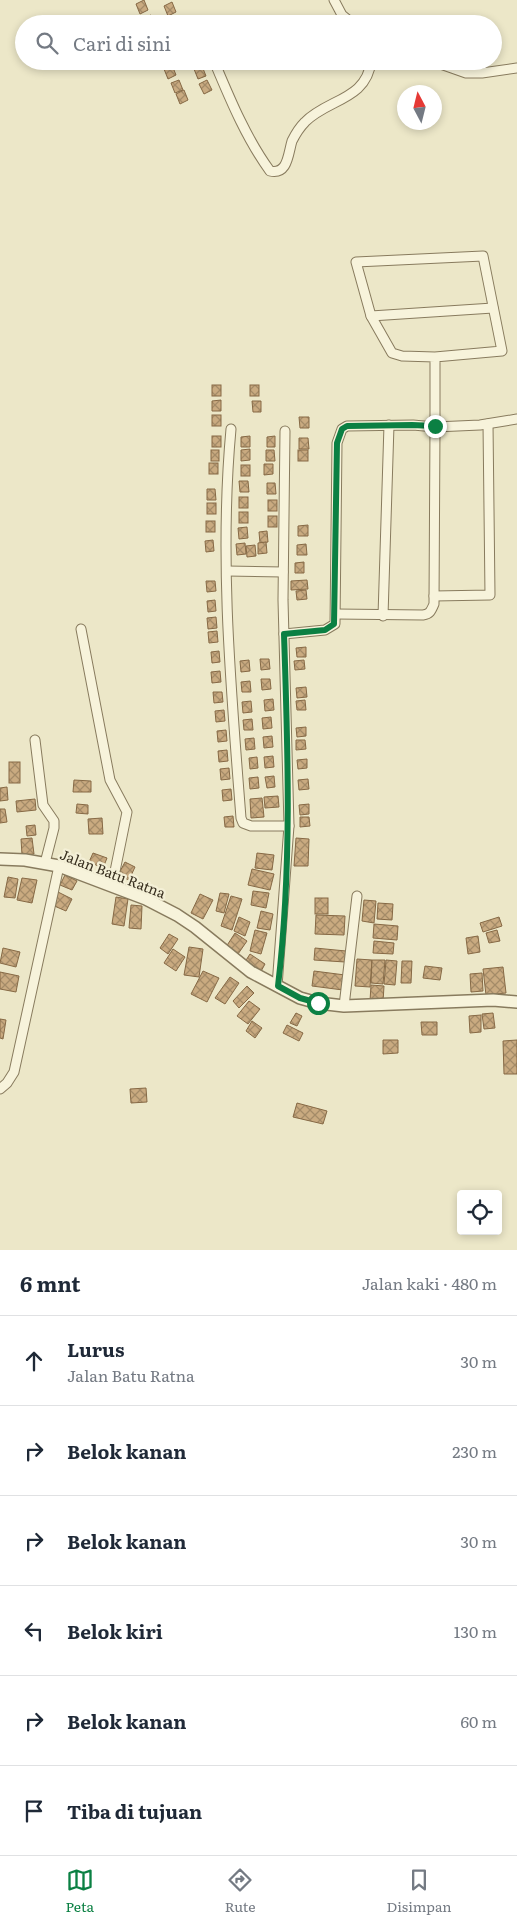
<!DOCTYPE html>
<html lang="id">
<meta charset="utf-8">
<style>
body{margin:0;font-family:Literata,serif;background:#f2f2f3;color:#1f2937}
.controls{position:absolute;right:15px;bottom:15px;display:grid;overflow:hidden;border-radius:5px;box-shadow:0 2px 8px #0003}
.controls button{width:45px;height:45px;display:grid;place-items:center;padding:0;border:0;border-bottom:1px solid #e0e1e3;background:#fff;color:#1f2937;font:25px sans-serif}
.compass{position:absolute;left:397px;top:85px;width:45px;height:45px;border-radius:50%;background:#fff;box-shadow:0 2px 8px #0003;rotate:353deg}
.stop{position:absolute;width:15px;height:15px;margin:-11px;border:4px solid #0b8043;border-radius:50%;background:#fff}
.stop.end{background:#0b8043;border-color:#fff;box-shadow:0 1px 5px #0008}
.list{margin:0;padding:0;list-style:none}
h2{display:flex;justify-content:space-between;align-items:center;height:65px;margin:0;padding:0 20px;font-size:21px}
h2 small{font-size:16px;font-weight:400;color:#747a83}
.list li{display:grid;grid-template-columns:32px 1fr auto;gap:15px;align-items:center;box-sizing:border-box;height:90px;padding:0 20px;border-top:1px solid #e0e1e3}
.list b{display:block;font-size:19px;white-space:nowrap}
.list p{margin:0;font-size:16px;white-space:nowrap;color:#747a83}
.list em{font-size:16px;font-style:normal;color:#747a83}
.icon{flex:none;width:28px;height:28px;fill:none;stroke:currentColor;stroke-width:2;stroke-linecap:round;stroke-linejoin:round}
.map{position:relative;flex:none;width:517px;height:1250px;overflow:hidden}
.search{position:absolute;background:#fff;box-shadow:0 2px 8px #0003;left:15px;right:15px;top:15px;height:55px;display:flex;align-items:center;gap:12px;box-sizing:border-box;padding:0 18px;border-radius:28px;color:#747a83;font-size:19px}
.sheet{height:605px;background:#fff}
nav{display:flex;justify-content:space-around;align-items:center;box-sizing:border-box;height:70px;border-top:1px solid #e0e1e3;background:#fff;font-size:14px;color:#747a83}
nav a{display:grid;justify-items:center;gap:2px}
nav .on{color:#0b8043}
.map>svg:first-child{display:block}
.building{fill:url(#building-cross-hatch);stroke:#866945}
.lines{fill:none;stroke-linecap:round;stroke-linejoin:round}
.minor-casing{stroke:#887b5e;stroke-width:11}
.tertiary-casing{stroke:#887b5e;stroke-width:14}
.minor{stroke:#f7f3db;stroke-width:9}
.tertiary{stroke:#f7f3db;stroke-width:11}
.route{stroke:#0b8043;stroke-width:6}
.labels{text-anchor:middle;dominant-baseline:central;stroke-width:4.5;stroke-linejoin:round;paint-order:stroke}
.street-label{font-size:14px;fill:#393020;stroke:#f4f0d7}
</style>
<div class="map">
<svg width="517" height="1250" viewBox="0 0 517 1250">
<defs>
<pattern id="building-cross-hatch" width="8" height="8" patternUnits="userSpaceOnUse" patternTransform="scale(1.25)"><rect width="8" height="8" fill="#c9aa80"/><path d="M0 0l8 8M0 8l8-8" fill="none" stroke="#a48b68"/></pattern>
</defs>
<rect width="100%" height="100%" fill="#ece7c8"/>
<g class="building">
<path d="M144,0L148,10L140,14L136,4Z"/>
<path d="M172,2L176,12L168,16L164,6Z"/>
<path d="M151,15L155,24H145L143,18Z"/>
<path d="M172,65L176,75L168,79L164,69Z"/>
<path d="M202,66L206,76L198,79L194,69Z"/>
<path d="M179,80L183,90L175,93L171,83Z"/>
<path d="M207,80L212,90L204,94L199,84Z"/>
<path d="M184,90L188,100L180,104L176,94Z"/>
<rect x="212" y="385" width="9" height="11"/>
<rect x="250" y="385" width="9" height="11"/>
<path d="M221,400V411H212V401Z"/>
<path d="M252,401H261V412H253Z"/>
<rect x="212" y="415" width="9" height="11"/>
<path d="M299,417H309V428H300Z"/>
<rect x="212" y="436" width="9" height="11"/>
<path d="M250,436V447H241V437Z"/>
<path d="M275,436V447H267V437Z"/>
<path d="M299,438H308L309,449H299Z"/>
<path d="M250,449V460L241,461V450Z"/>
<rect x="211" y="450" width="8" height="11"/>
<path d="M266,450H274L275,461H266Z"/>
<rect x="298" y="450" width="10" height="11"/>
<rect x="209" y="463" width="9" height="11"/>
<path d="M264,464H273V474L264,475Z"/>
<rect x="241" y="465" width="9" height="11"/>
<path d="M239,481H248L249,492H240Z"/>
<path d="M267,483H275L276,494H267Z"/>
<path d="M207,489H215L216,500H207Z"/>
<rect x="239" y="497" width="9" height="11"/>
<rect x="268" y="500" width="9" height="11"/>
<rect x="207" y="503" width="9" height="11"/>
<rect x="239" y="512" width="9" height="11"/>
<rect x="268" y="516" width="9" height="11"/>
<rect x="206" y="521" width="9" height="11"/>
<path d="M308,525V536H298V526Z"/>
<path d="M247,527L248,538L239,539L238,528Z"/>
<path d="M267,531L268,542L260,543L259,532Z"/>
<path d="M213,540L214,551L206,552L205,541Z"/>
<path d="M266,542L267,553L258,554V543Z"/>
<path d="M245,543L246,554L237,555L236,544Z"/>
<path d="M306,544L307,555H297V545Z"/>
<path d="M255,545L256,556L247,557L246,546Z"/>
<path d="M304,562V573H295V563Z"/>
<path d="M307,580L308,589L291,590V581Z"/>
<path d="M206,581H215L216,591L207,592Z"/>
<path d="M306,590L307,599L297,600L296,591Z"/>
<path d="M215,600L216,611L208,612L207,601Z"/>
<path d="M216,617L217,628L208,629L207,618Z"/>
<path d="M217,631L218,642L209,643L208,632Z"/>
<path d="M306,647V657H297L296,648Z"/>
<path d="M219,651L220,662L212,663L211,652Z"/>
<path d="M260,659H269L270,669L261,670Z"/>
<path d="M249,660L250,671L241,672L240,661Z"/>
<path d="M304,660L305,669L295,670L294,661Z"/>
<path d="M220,671L221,682L212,683L211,672Z"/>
<path d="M261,679H270L271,689L262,690Z"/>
<path d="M250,681L251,692H242L241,682Z"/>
<path d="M306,687L307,697L297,698L296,688Z"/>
<path d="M213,692H222L223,702L214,703Z"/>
<path d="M273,699L274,710L265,711L264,700Z"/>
<path d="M305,700L306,710H297L296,701Z"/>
<path d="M251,701L252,712L243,713L242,702Z"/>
<path d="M224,710L225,721L216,722L215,711Z"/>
<path d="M271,717L272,728L263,729L262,718Z"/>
<path d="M252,719L253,730H244L243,720Z"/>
<path d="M306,727V736L297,737L296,728Z"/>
<path d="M226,730L227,741L218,742L217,731Z"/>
<path d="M272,736L273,747L264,748L263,737Z"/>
<path d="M254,738L255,749L246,750L245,739Z"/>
<path d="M296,740H305L306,749L296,750Z"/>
<path d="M227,750L228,761L219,762L218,751Z"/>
<path d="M273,756L274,767L265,768L264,757Z"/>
<path d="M257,757L258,768L250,769L249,758Z"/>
<path d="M307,759V768L298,769L297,760Z"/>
<rect x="9" y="762" width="11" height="21"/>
<path d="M229,768L230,779L221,780L220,769Z"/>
<path d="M274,776L275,787L267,788L265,777Z"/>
<path d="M258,777L259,788L250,789L249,778Z"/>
<path d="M308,779L309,789L299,790L298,780Z"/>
<path d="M74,780L91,781V792H73Z"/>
<path d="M7,787L8,800L0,801V788Z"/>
<path d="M231,789L232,800L223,801L222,790Z"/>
<path d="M278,796L279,807L265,808L264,797Z"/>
<path d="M262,798L264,817L251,818L250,799Z"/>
<path d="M35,799L36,810L17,812L16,801Z"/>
<path d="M77,804L88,805V814L76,813Z"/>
<path d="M309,804V814L300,815L299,805Z"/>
<path d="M0,809H5L7,822L0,823Z"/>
<path d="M233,816L234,827H225L224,817Z"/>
<path d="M300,817H309L310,826L300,827Z"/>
<path d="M102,818L103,834H89L88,819Z"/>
<path d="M35,825L36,835L27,836L26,826Z"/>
<path d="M32,838L34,854L22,855L21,839Z"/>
<path d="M296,838L309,839L308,866H294Z"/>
<path d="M93,853L107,858L103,868L89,862Z"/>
<path d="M257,853L274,855L272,870L255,868Z"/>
<path d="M125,862L135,867L129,880L118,875Z"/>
<path d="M252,869L274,874L270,890L248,885Z"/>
<path d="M65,875L77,881L72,890L60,885Z"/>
<path d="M8,877L18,879L15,898L4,897Z"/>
<path d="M22,878L37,880L32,903L17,900Z"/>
<path d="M253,891L269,893L266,908L251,905Z"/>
<path d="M58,892L72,899L66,911L52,905Z"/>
<path d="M220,893L229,894L224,913L216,911Z"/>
<path d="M200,894L213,900L203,919L191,913Z"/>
<path d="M231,896L242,899L232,930L221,926Z"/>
<path d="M116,897L128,899L124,926L112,924Z"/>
<rect x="315" y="898" width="13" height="16"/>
<path d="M364,900L376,901L374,923L362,921Z"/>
<path d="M378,903L393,904L392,920L377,919Z"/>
<path d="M131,905L142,906L141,929L129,928Z"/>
<path d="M261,911L273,914L270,930L257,928Z"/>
<path d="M316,915L345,916L344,935L315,934Z"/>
<path d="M239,917L250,922L245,936L234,931Z"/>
<path d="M499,917L502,926L483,932L480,923Z"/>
<path d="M374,924L398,926L397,940L373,938Z"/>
<path d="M255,930L267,933L261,954L250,951Z"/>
<path d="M497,930L500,941L489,943L486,933Z"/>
<path d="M235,933L247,941L238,954L226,947Z"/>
<path d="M169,934L178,939L168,954L160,948Z"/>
<path d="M478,936L480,952L468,954L466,938Z"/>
<path d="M374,941L394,943L393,954L373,953Z"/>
<path d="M189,947L203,949L199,977L184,975Z"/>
<path d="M3,948L20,952L16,967L0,963Z"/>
<path d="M315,948L346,951L345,962L314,960Z"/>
<path d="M173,949L185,957L176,971L164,963Z"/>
<path d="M250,954L265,964L259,975L243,965Z"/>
<path d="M357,959L372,960L370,987L355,986Z"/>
<path d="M372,960H385L383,984L371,983Z"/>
<path d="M386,960L397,961L395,985L384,984Z"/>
<path d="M402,961H412L411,983H401Z"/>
<path d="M425,966L442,968L440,980L423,978Z"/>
<path d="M503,967L506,993L486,995L483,969Z"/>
<path d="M203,971L219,978L207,1002L191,994Z"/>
<path d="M314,971L345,975L343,990L312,986Z"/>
<path d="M0,972L19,976L16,992L0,989Z"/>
<path d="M482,973L483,991L471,992L470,974Z"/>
<path d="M230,977L239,983L225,1004L215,998Z"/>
<path d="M371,985L384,986L383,1002L370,1001Z"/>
<path d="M247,986L254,993L239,1008L233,1001Z"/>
<path d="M249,1001L260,1009L248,1024L237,1016Z"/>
<path d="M296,1013L302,1016L297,1026L290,1023Z"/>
<path d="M493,1013L495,1028L484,1029L482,1014Z"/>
<path d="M481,1015V1032L470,1033L469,1016Z"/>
<path d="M0,1019L6,1020L3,1039L0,1038Z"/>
<path d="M252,1021L262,1028L255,1038L246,1031Z"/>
<path d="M421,1022H437V1035H422Z"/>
<path d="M287,1025L303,1033L299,1041L283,1033Z"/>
<path d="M383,1040H398V1053L383,1054Z"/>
<path d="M517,1040V1074H504L503,1041Z"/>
<path d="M146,1088L147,1102L131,1103L130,1089Z"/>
<path d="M297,1103L327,1111L323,1124L293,1117Z"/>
</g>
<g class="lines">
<g class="minor-casing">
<g id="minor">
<path d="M334,0L342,15L353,24"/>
<path d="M214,61C230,99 246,138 270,171C288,175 288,154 292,141C295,135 300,127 305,122C327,99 367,100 371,61"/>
<path d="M432,61L466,73H482L517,68"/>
<path d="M371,316L493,308"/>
<path d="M231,429C219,558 231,689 241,818L243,823L251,826H289"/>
<path d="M227,571L283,572"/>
<path d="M434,596L490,595L488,424"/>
<path d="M336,614L423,615C430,614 431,611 434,604L435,427L480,425L517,419"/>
<path d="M383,616L389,425"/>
<path d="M81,629L110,780L127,812L112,886"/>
<path d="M284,634L325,630L335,624L337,443L342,429L347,426L413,425L435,427V357L402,356L392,353L371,316L356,262L483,256L502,351L435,357"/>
<path d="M35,740L43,805L54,821V828L45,863"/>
<path d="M277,986L289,826L283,600L285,431"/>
<path d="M344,1006L357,896"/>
<path d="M0,1089L7,1083L14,1072L59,866"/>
</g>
</g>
<g class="tertiary-casing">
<path id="tertiary" d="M0,859L25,860L59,866L146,899L177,915L195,927L251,972L300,998L318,1003L344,1006L493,1000L517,1002"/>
</g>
<use href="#minor" class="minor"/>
<use href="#tertiary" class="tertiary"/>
</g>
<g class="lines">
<path class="route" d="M318,1003L300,998L278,986C292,868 288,752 284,634L325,630L334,624L337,443L342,429L347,426L412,425L435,426"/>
</g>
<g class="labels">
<g class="street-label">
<text transform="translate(113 873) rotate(21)">Jalan Batu Ratna</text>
</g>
</g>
</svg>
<div class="controls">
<button><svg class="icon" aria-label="locate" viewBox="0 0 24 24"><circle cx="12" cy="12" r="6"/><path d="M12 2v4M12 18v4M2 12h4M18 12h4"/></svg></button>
</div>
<svg class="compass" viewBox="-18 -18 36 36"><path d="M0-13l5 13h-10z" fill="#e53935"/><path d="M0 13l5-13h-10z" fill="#747a83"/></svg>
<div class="stop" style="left:318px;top:1003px"></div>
<div class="stop end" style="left:435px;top:426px"></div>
<div class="search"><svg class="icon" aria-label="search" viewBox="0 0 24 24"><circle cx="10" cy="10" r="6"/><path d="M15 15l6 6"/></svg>Cari di sini</div>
</div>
<section class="sheet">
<h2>6 mnt<small>Jalan kaki · 480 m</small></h2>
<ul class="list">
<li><svg class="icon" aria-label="ahead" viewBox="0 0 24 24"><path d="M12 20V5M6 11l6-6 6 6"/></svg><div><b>Lurus</b><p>Jalan Batu Ratna</p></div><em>30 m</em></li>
<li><svg class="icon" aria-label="right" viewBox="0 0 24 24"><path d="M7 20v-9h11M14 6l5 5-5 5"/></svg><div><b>Belok kanan</b></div><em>230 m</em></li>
<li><svg class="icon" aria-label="right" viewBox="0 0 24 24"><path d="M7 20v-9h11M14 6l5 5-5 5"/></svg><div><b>Belok kanan</b></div><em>30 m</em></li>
<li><svg class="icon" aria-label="left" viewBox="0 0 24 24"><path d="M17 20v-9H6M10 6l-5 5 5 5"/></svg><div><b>Belok kiri</b></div><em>130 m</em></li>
<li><svg class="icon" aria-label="right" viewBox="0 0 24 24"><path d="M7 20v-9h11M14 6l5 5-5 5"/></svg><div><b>Belok kanan</b></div><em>60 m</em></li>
<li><svg class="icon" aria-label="arrive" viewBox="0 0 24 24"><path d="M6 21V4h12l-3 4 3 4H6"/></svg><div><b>Tiba di tujuan</b></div></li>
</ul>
</section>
<nav>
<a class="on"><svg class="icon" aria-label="map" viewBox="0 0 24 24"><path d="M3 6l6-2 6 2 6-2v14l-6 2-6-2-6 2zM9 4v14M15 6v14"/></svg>Peta</a>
<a><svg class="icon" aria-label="directions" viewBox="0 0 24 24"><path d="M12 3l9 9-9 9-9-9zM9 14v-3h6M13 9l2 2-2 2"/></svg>Rute</a>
<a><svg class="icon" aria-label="saved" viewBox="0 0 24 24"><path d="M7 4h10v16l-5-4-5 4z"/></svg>Disimpan</a>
</nav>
